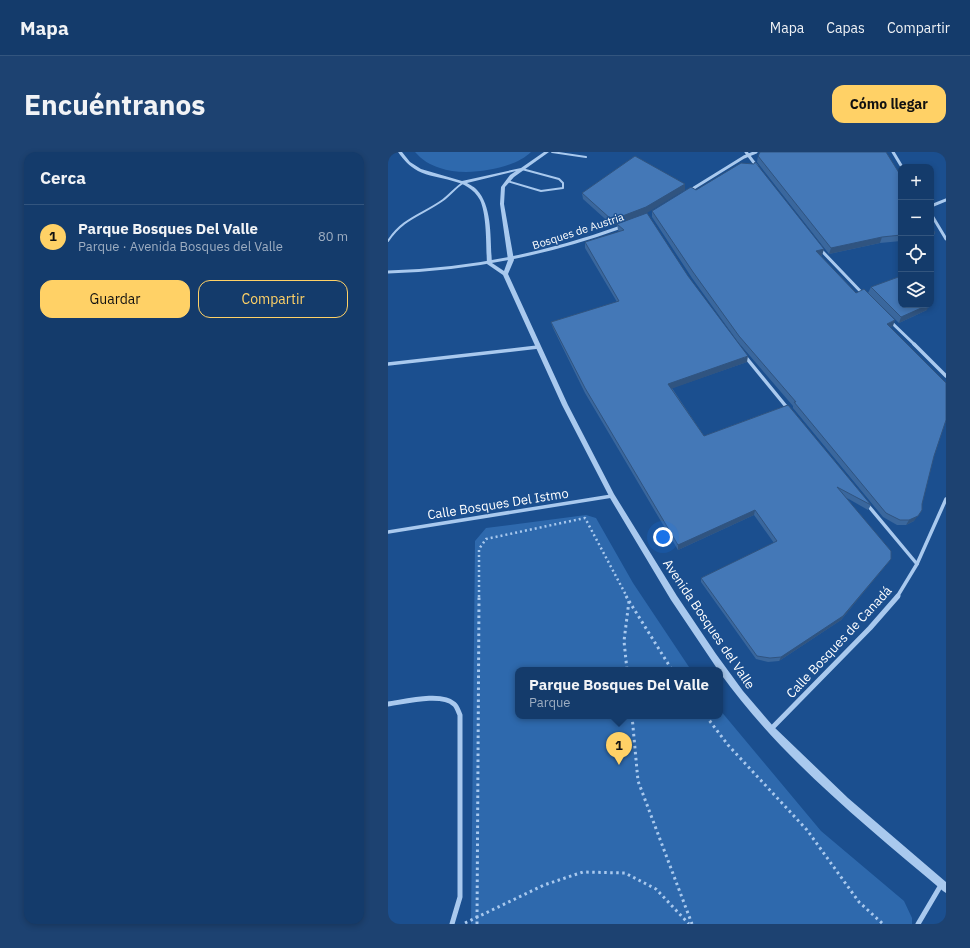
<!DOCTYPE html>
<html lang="es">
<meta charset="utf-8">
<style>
body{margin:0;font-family:"IBM Plex Sans",sans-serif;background:#1d4271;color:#f1f3f6}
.controls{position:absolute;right:12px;top:12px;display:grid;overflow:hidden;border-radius:8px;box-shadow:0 2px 6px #0003}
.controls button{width:36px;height:36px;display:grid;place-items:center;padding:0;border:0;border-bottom:1px solid #33557e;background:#143b6b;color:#f1f3f6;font:20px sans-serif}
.you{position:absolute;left:275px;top:385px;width:14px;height:14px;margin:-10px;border:3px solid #fff;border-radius:50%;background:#1a73e8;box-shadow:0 0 0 6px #1a73e833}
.badge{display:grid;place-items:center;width:26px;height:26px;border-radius:50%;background:#ffd166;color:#111;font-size:13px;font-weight:700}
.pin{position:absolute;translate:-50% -33px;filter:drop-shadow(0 1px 2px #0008)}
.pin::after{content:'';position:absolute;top:21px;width:14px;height:12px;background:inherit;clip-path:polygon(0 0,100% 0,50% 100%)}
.popup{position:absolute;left:127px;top:515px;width:208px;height:52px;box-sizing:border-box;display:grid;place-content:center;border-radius:8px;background:#143b6b;filter:drop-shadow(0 1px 3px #0005);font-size:13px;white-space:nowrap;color:#9dadc1}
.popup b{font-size:15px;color:#f1f3f6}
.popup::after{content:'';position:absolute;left:50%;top:100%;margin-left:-8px;border:8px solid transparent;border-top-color:#143b6b}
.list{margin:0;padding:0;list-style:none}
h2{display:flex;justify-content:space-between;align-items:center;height:52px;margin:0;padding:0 16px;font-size:17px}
h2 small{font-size:13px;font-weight:400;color:#9dadc1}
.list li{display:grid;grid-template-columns:26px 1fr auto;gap:12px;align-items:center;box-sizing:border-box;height:64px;padding:0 16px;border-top:1px solid #33557e}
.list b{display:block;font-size:15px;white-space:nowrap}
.list p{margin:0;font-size:13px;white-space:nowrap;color:#9dadc1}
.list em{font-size:13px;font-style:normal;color:#9dadc1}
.actions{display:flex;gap:8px;padding:12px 16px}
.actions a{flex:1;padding:9px 0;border:1px solid #ffd166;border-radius:12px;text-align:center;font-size:14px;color:#ffd166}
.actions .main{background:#ffd166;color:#111}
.icon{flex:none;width:22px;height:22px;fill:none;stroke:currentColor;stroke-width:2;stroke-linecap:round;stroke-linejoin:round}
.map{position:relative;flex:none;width:558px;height:772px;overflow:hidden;border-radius:12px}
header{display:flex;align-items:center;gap:24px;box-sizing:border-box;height:56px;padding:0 20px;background:#143b6b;border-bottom:1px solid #33557e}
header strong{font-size:19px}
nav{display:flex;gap:22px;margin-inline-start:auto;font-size:14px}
.intro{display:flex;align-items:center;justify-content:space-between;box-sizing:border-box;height:96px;padding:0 24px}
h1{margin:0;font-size:28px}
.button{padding:10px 18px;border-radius:12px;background:#ffd166;color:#111;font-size:14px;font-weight:700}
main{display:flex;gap:24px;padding:0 24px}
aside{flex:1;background:#143b6b;border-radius:12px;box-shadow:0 2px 6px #0003}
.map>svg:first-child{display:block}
.green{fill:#2e69ad}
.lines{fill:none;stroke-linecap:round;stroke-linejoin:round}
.path-far1{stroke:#a9c9ee;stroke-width:2.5;stroke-dasharray:2 3;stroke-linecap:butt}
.path{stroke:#a9c9ee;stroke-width:3;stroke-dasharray:2.5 3.5;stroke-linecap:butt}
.service{stroke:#a9c9ee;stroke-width:2}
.minor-far2{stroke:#a9c9ee;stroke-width:3}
.minor-far1{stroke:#a9c9ee;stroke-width:3.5}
.minor{stroke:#a9c9ee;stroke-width:5}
.tertiary{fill:#a9c9ee;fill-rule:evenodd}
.wall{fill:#3a679d}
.shaded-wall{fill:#305480}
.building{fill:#4478b7;stroke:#305480}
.labels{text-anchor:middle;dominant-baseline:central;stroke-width:3;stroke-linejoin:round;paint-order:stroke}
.far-street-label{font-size:11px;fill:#fff;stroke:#1b4f8f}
.street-label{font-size:13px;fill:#fff;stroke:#1b4f8f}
</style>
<header>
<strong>Mapa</strong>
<nav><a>Mapa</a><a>Capas</a><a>Compartir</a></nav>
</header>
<div class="intro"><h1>Encuéntranos</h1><a class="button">Cómo llegar</a></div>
<main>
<aside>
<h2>Cerca<small></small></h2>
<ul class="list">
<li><span class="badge">1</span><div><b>Parque Bosques Del Valle</b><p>Parque · Avenida Bosques del Valle</p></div><em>80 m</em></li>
</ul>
<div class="actions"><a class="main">Guardar</a><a>Compartir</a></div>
</aside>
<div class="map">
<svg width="558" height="772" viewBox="0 0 558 772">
<rect width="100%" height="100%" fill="#1b4f8f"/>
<g class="green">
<path d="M27,0H143C125,18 76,25 52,16C42,13 34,8 27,0Z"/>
<path d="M198,363L208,366L245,431L303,518H130V564H332V558L433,679L516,749L524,766V772H83L87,389L98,376Z"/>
</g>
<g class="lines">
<path class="path-far1" d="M91,445V397L98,387L197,366L239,445"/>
<g class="path">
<path d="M238,444L241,449L236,489L239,518"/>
<path d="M241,449L284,518"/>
<path d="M244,564L250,629L304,772"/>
<path d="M318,564L340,593L419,678L471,750L495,772"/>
<path d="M77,771L156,733L195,720L237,721L268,737L301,772"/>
<path d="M89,772L91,444"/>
</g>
<g class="service">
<path d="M164,0L198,5"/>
<path d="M119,29L153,39L175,36V31L171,27L134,17"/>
<path d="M0,89C15,66 34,63 55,48C62,43 68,35 76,30"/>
</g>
<g class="minor-far2">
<path d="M358,0L370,16"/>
<path d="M505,0L514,15"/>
<path d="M301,39L356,5L368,0"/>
<path d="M543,54L558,48"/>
<path d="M543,62L558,87"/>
<path d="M432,97L476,143"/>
<path d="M0,120C82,118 156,103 233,75"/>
<path d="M502,169L527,193"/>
</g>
<g class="minor-far1">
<path d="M526,192L558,224"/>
<path d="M356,203L401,258"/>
<path d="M0,212L150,195"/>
<path d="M478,351L529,412"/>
<path d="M0,380L224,344"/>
<path d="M509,445L529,412L558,347"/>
</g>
<g class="minor">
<path d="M0,552C15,550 54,540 66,552C69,554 70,559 72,563V745L64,772"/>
<path d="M383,577L482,476L510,444"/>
<path d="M530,772L553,733"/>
</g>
<path class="tertiary" d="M10,0H14L22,10L33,17L74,29L133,16L156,0H161L126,25L117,35L116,52L126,108L120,122L180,253L226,342L289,444L328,502L355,539L385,574L460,646L558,730V741L555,739C476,672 393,606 332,521V518H330L283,448L222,346L174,253L115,123L99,112C98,94 99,63 92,48C80,25 50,29 30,19C21,14 16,8 10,0ZM128,19L122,23L113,35L112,52L120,108L116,119L104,111C102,89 105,55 89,38C87,35 82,33 79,31Z"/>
</g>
<g class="wall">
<path d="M370,4L513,24V89L492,91L441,102L369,10Z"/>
<path d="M297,32V38L225,74L195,47L194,41Z"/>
<path d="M308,38L436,97L434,103L433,104L468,141L505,174L502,175L546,304L526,369L518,373H509L495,365L405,256V254L350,190L304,126L264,65V59Z"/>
<path d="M229,72L300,124L359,210L284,236L316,284L400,253L483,353L480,358L459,346L503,407L453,468L391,509L380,510L368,507L313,430V426L386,391L366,363L290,398L197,241L165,176L163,170L229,150L197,96V90L231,80L230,78Z"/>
<path d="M543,74L547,81L544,87H543Z"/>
<path d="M483,135L539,158L511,171L480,141Z"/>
</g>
<g class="shaded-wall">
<path d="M297,32V38L259,61L225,74L224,68Z"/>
<path d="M494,85L492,91L441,102L443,96Z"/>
<path d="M436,97L434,103L427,105L428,99Z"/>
<path d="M540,153H541L539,158L511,171L513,165Z"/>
<path d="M507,168L505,174L496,178L499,172Z"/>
<path d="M360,204L359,210L280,238V232Z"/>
<path d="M367,358L366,363L290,398V393Z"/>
<path d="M530,364L526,369L518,373L521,368Z"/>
<path d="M503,407L453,468L391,509L393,505Z"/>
</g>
<g class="building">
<path d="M372,0H498L513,24V83L494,85L443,96L370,4Z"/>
<path d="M247,4L297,32L258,55L224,68L194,41Z"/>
<path d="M367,10L436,97L428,99L468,141L476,137L507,168L499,172L558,231V268L546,304L534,352V358L530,364L521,368H512L498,361L406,250H408L351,184L305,120L264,59L303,35L308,38L353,11L366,12Z"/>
<path d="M259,61L300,124L360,204L280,232L316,284L400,253L483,353L449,335L503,399V407L455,464L393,505L382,506L369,504L313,426L389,389L367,358L290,393L197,236L163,170L231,149L197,90L236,78L229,72Z"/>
<path d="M543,74L547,81H543Z"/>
<path d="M513,124V153H540L513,165L483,135Z"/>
</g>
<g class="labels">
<g class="far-street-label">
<text transform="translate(190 79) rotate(-18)">Bosques de Austria</text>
</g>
<g class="street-label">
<text transform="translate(110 352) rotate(-9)">Calle Bosques Del Istmo</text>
<text transform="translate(321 472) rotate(56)">Avenida Bosques del Valle</text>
<text transform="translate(451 490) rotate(-47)">Calle Bosques de Canadá</text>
</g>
</g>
</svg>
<div class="controls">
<button>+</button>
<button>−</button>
<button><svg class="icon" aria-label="locate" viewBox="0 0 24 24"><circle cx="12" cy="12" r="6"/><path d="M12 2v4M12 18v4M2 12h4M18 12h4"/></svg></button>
<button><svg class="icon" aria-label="layers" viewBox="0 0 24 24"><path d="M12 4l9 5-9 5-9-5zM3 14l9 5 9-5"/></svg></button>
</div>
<div class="you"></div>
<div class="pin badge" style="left:231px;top:613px">1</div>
<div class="popup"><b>Parque Bosques Del Valle</b>Parque</div>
</div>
</main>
